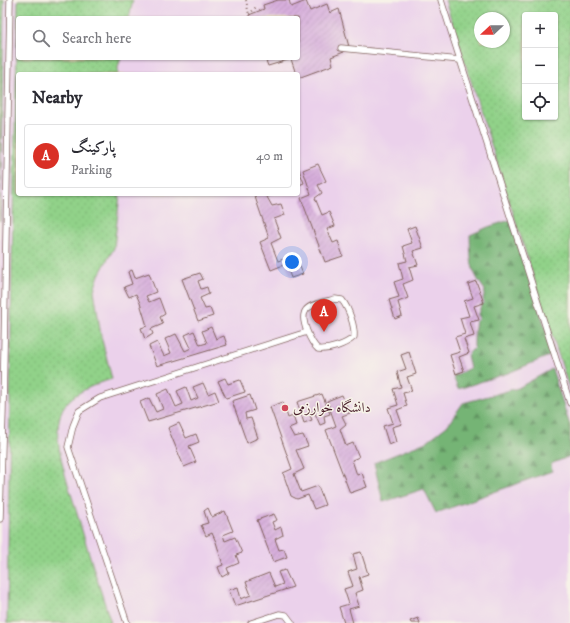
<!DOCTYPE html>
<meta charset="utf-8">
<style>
body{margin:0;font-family:"IM FELL DW Pica",Amiri,serif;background:#f2f2f3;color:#2b2b33}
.controls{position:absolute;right:12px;top:12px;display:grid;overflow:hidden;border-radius:4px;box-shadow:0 1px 3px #0004}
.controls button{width:36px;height:36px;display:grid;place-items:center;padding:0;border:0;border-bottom:1px solid #e1e1e2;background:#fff;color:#2b2b33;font:20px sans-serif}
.compass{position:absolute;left:474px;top:12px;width:36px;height:36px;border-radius:50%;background:#fff;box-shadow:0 1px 3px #0004;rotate:248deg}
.you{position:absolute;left:292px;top:262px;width:14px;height:14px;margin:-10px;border:3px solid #fff;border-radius:50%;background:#1a73e8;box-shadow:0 0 0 6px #1a73e833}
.badge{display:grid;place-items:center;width:26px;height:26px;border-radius:50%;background:#d93025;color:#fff;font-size:13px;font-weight:700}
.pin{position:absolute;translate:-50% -33px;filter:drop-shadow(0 1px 2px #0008)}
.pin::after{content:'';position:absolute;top:21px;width:14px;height:12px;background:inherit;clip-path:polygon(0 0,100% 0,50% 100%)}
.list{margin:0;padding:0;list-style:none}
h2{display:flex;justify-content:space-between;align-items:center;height:52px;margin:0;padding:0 16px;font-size:17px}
h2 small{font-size:13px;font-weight:400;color:#7c7c81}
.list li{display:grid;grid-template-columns:26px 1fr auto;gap:12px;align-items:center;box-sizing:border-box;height:64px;margin:0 8px 8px;padding:0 8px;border:1px solid #e1e1e2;border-radius:4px}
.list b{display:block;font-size:15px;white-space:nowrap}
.list p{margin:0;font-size:13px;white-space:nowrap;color:#7c7c81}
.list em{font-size:13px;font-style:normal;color:#7c7c81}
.icon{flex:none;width:22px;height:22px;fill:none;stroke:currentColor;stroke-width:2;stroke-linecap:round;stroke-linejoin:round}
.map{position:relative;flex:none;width:570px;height:623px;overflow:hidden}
.search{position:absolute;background:#fff;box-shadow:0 1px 3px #0004;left:16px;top:16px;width:284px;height:44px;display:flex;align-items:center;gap:10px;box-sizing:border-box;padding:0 14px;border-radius:4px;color:#7c7c81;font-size:15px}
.panel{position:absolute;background:#fff;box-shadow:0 1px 3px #0004;left:16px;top:72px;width:284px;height:124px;border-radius:4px}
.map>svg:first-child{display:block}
.built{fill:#ebd1eb;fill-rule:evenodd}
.grass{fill:url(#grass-dots);stroke:#6e785a;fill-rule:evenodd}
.forest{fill:url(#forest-firs);stroke:#5f6a50}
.building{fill:url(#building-hatch)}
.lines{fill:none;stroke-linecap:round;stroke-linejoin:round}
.lane-casing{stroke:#82635e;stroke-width:7}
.path{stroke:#82635e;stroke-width:2;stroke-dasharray:1 3;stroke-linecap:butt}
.lane{stroke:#fff;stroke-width:5.5}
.poi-dot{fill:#d1495b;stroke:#f7f3e8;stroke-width:1.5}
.labels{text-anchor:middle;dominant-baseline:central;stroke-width:3;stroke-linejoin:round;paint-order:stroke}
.poi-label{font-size:14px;fill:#4a1f2b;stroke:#f7f3e8;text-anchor:start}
</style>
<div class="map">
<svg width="570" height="623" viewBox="0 0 570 623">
<defs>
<pattern id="grass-dots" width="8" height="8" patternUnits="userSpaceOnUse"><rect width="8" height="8" fill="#91d289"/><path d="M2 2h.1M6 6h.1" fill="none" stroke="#7fb476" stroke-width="1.8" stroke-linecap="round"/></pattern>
<pattern id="forest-firs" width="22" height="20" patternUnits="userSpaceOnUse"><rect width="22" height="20" fill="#74b475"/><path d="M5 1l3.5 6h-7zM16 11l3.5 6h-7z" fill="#619260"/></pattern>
<pattern id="building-hatch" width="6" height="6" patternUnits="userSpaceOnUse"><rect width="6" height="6" fill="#d7afdc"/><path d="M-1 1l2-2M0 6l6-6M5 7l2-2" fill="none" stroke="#ba96bd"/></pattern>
</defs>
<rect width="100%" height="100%" fill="#f7f3e8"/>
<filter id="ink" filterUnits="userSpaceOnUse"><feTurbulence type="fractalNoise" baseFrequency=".025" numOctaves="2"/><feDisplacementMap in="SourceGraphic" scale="8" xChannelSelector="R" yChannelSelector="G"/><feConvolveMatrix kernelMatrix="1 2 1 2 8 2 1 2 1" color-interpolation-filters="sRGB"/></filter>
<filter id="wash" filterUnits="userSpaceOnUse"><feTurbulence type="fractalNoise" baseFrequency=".012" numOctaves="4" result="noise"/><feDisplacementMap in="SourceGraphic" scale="16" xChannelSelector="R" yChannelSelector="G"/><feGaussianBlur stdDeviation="0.9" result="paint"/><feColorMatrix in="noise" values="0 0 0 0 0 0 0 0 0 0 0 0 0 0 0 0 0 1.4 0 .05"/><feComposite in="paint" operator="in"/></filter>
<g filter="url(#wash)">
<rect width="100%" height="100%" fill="#eae0bd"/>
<path class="built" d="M0,0H570V623H0ZM525,15H555V117H525ZM18,18H298V58H18ZM480,18H504V42H480ZM18,74H298V194H18Z"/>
<g class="grass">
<path d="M0,0H4L0,221Z"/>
<path d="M18,0H133L129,18H18V58H121L118,67V74H18V194H120L114,248L99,275L94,290L101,336L112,379C96,384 67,394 61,413C51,441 68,482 76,510C87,548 99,586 111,623H7L12,259Z"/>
<path d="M445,0H570V391ZM525,15H555V117H525ZM480,18H504V42H480Z"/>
</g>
<g class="forest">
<path d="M510,220L554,354L508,373L458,389L453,376L470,368L467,355L474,348C474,337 474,325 478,314C481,305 484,299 485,290C469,269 471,260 470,235L488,227Z"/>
<path d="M552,369L570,426V456L551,464L552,471L436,513L424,489L383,502L374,463L426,442L447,426L463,403L518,388Z"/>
</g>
<g id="blocks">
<g class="building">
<path d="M278,0H289L291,7L306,1L310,11L327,4L330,13L339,9L349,47L344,52L331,57L333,65L298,78V74H296L291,59L268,66L265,58H298V18H250L249,15L264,9L263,5Z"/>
<path d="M318,164L326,181L318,185L322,193L315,198L322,215L329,212L335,226L327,229L333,243L338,241L343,256L325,262L301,198L311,194L303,170Z"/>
<path d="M298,167L304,183L299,185L300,192L298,193Z"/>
<path d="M254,194H273L267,197L272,206L281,204L285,215L274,219L281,238L271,243L278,261L295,255L303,274L291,278L286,264L271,270L260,242L269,238Z"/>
<path d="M415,226L423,248L413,251L418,265L409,267L413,280L403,284L408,298L398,302L402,316L395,319L389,300L399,297L394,282L403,279L399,263L407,261L403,246L412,243L407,229Z"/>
<path d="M132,270L135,278L149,273L156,292L146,296L149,302L159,298L165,314L160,317L163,324L151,329L153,334L145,339L141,328L147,326L140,303L136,294L129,297L124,287L132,284L128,272Z"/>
<path d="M200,273L203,279L198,281L201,289L207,287L209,294L200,298L205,309L210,308L213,316L198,321L182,279Z"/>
<path d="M476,281L484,303L474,306L479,320L470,322L474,336L464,339L469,353L459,357L464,371L456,374L450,355L460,352L455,337L465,334L460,318L469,316L464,301L473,298L468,284Z"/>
<path d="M211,327L216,339L224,336L227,345L157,366L149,346L157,342L164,356L171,353L165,339L176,334L185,351L191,348L185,335L194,331L200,345L207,343L202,331Z"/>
<path d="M409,352L416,374L407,377L412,391L403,393L407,406L397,410L402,424L392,427L396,442L389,445L383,426L393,423L388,408L398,405L393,389L401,387L397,372L406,369L401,355Z"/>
<path d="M225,378L228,384L240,380L245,392L226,398L218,381Z"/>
<path d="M203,383L208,394L215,391L219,401L148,422L140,402L149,398L156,412L163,409L157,394L168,389L176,407L183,404L177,391L186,387L191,401L198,398L193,387Z"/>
<path d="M322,394L330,414L324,416L325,423L320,425L314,411L309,413L312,420L304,423L297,402Z"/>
<path d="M250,395L255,410L245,413L246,419L251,418L258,438L247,443L232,401Z"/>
<path d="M342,395L350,413L342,416L346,424L340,429L346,446L353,443L359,457L352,460L357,475L362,473L367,487L350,493L326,430L336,426L327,401Z"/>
<path d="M283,402L288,418L293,416L296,425L289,428L294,437L303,435L308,446L296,450L304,469L294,474L301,492L318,486L325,505L314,509L308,495L297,499L291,496L283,473L292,469L270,407Z"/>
<path d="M179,423L186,438L196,434L199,442L189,446L196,462L184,467L168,428Z"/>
<path d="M208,508L212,517L225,511L233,531L223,535L225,541L235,537L242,553L236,555L239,563L227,568L229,573L222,577L218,567L223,565L216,542L212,533L206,536L201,525L208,523L204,511Z"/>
<path d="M274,514L277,520L272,522L275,530L281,527L283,535L275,539L279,550L284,549L287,557L273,562L257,520Z"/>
<path d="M361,552L368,574L359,577L363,590L355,593L359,606L349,609L353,623H344L339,607L349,604L344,589L353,586L348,572L357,569L353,554Z"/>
<path d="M285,570L293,587L235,606L229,590L238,587L241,599L251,595L246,582L269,573L275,587L283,584L278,572Z"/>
<path d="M418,618L420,623H411L410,621Z"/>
</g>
</g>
</g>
<g filter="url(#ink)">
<use href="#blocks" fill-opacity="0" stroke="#82635e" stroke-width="1"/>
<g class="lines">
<g class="lane-casing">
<g id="lane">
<path d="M441,0L570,403"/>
<path d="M341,48L460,60"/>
<path d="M335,299L342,300C349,309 355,326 354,337C345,345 329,350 318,349C311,343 299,319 306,310C310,304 328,301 335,299Z"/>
<path d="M0,519L3,409L10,0"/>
<path d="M127,623L68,447L73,426L79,411L100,398L307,332"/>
<path d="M251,623L279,614L286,615L292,623"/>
</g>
</g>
<path class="path" d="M246,0L249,15L256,7"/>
<use href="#lane" class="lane"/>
</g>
</g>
<circle class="poi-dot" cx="285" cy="408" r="4"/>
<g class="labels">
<g class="poi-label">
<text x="293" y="408">دانشگاه خوارزمی</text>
</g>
</g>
</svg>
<div class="controls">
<button>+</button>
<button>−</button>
<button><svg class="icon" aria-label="locate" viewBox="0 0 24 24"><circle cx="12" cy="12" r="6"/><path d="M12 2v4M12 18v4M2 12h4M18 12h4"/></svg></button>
</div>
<svg class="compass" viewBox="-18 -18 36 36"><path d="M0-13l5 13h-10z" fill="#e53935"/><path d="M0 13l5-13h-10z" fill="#7c7c81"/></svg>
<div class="you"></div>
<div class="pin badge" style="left:324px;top:332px">A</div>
<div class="search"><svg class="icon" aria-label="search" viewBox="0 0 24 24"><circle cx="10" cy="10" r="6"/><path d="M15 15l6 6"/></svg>Search here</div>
<section class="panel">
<h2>Nearby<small></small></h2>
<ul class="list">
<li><span class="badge">A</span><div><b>پارکینگ</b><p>Parking</p></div><em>40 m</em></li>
</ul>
</section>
</div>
